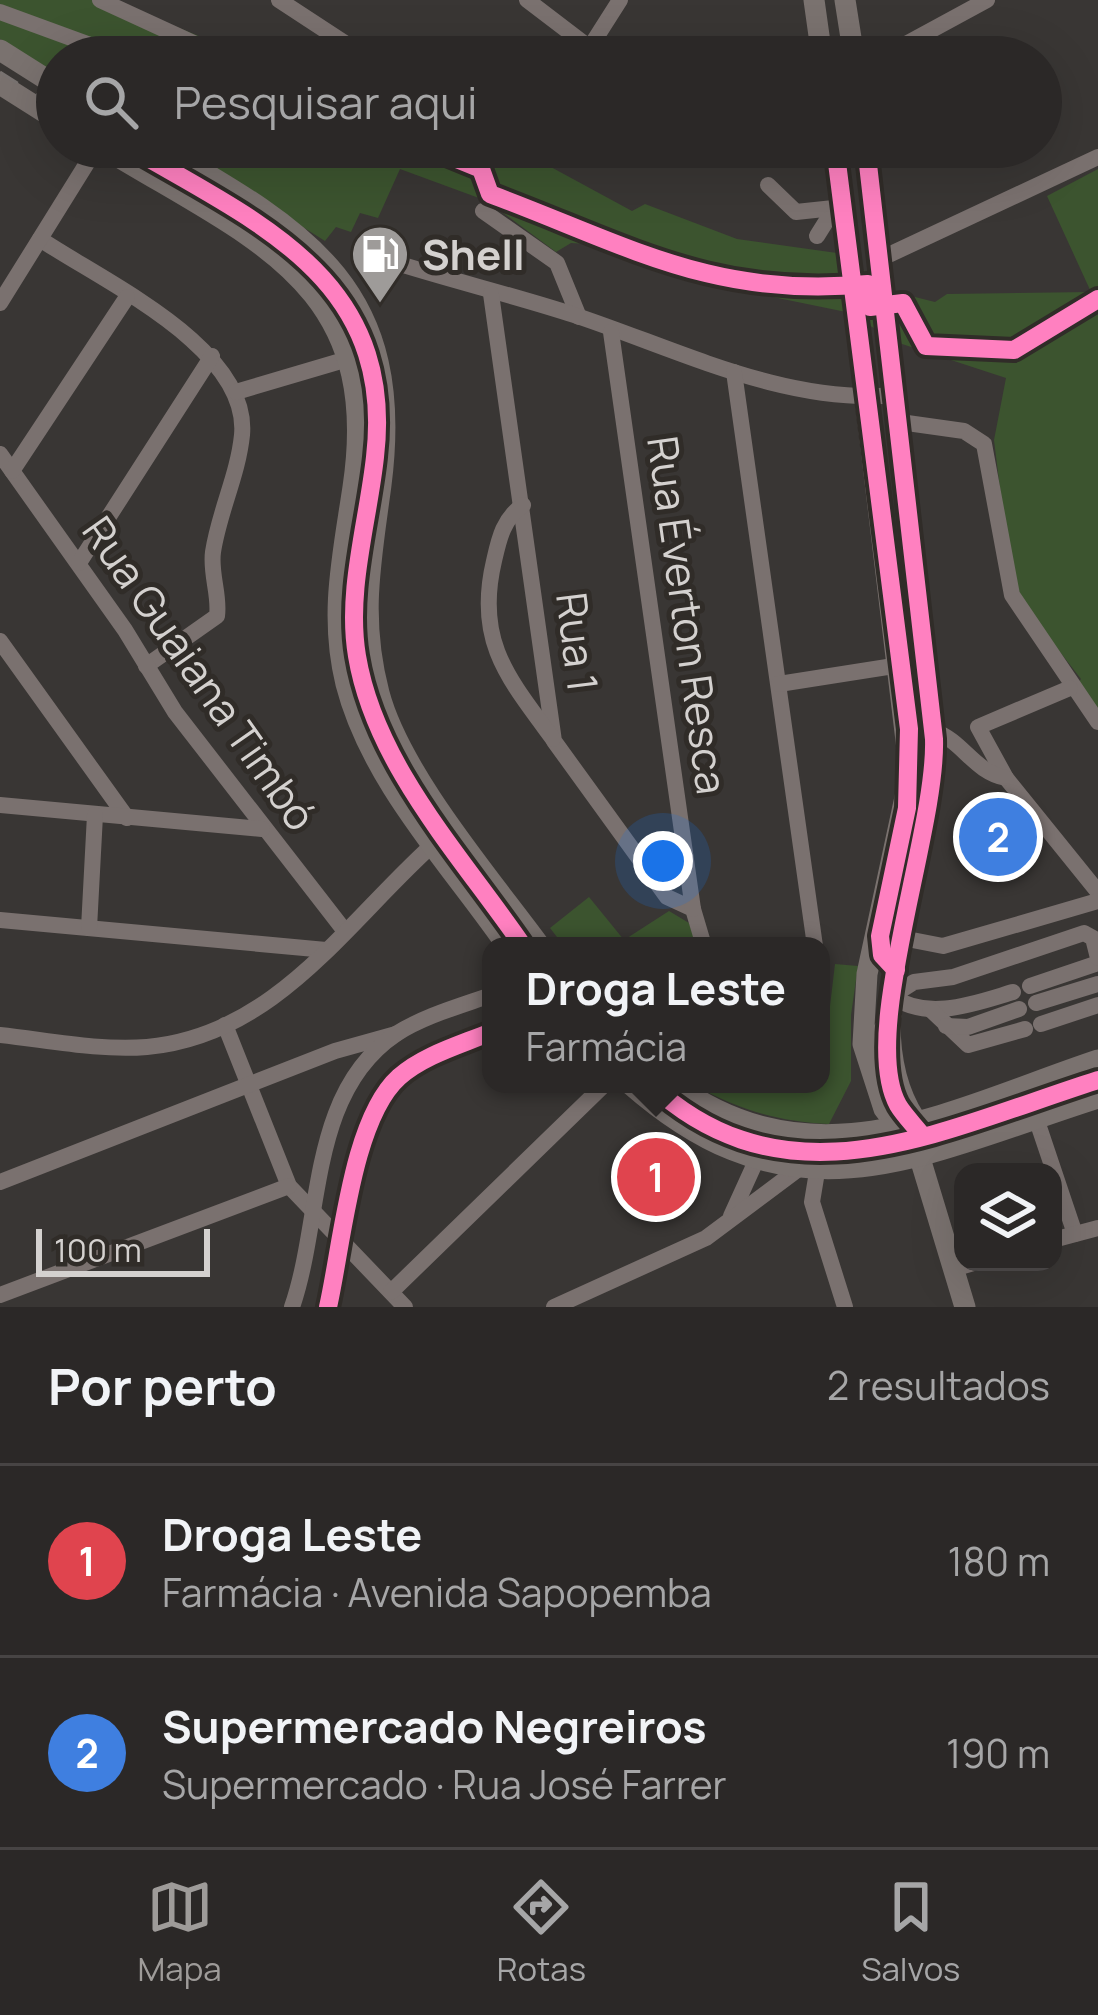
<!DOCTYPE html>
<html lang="pt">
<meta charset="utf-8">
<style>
body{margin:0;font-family:Manrope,sans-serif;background:#33302f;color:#f1f3f6}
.controls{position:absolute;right:36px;bottom:36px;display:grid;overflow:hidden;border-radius:24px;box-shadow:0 12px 48px #0002}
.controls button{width:108px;height:108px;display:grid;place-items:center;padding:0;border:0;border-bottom:3px solid #474444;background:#2b2827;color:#f1f3f6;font:60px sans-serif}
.scale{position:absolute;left:36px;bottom:30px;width:174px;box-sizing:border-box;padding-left:12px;border:6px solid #d4d1cf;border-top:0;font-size:33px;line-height:42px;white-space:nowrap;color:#d4d1cf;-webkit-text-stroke:9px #302c28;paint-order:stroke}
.you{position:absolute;left:663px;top:861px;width:42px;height:42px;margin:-30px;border:9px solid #fff;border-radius:50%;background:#1a73e8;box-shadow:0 0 0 18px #1a73e833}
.badge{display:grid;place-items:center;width:78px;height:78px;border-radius:50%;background:#9e9b99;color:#fff;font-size:39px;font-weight:700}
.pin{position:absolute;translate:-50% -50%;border:6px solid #fff;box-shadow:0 3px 12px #0006}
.popup{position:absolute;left:482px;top:937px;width:348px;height:156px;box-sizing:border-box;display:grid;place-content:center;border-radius:24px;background:#2b2827;filter:drop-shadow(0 3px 9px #0005);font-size:39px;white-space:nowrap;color:#a6a6a7}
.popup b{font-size:45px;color:#f1f3f6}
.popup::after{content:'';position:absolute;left:50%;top:100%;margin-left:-24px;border:24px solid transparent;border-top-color:#2b2827}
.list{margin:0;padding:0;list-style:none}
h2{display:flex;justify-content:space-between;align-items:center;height:156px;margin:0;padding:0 48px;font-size:51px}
h2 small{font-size:39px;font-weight:400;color:#a6a6a7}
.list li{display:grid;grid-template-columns:78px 1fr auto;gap:36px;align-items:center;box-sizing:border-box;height:192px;padding:0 48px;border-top:3px solid #474444}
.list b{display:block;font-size:45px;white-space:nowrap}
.list p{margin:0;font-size:39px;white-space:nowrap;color:#a6a6a7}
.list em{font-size:39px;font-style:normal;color:#a6a6a7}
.icon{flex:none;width:66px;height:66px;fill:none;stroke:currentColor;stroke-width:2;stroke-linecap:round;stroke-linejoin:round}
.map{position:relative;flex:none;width:1098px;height:1307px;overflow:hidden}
.search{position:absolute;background:#2b2827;box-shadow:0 12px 48px #0002;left:36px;right:36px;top:36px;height:132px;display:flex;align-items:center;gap:30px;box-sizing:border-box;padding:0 42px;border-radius:66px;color:#a6a6a7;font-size:45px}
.sheet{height:540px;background:#2b2827}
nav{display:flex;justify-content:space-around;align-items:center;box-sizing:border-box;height:168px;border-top:3px solid #474444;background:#2b2827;font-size:33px;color:#a6a6a7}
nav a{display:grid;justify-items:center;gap:6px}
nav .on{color:#9e9b99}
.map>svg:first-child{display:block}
.green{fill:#3c542f}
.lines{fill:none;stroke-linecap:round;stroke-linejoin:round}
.minor{stroke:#7a716f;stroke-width:16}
.major{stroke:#7a726f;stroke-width:21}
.rail{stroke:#797371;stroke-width:3;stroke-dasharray:21 21;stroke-linecap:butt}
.cycleway-casing{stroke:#302c28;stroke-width:26}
.cycleway{stroke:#ff80c0;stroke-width:18}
.labels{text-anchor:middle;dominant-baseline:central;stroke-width:10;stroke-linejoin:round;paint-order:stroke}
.poi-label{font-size:42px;font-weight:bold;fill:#d4d1cf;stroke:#302c28;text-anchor:start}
.street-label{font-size:42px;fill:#d4d1cf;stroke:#302c28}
</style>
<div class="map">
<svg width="1098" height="1307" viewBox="0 0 1098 1307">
<rect width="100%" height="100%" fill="#393634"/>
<g class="green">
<path d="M0,0H111L250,57H57V75L0,39Z"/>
<path d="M176,147H453L471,156L474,147H514L632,211L645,204L737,239L837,253L899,293L935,302L947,294L1091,292L1047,196L1098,169V730L1070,694L1081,679L1018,598L1011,577L994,440L1006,378L902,344L846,312L709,284L603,245L571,243L556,252L487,201L400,169L378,218L360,213L351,232L336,227L325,241Z"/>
<path d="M589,897L624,940L669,911L689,923L697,946H564L550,928Z"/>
<path d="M835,964L858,966L851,1015V1081L829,1124C776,1121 739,1110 692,1084H821V1026L830,1006Z"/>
</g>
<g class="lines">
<g class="minor">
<path d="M100,0L224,57"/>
<path d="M279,0L366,57"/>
<path d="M527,0L590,48"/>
<path d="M0,12L123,57"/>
<path d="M585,55L620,0"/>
<path d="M882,57L987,0"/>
<path d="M768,185L796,212L843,207"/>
<path d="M483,211L557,263L579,317"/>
<path d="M817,236L827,220L843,218"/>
<path d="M40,239C104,282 250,348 242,435C238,475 219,512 213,552C210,574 220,595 217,616L146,666"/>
<path d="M880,259L1098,157"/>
<path d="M363,268L387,260C449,280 513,295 574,315C677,349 785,405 897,395"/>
<path d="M491,294L554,741L667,897L693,909L704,946"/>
<path d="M0,303L97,147"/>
<path d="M611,332L693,909"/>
<path d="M734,372L815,946"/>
<path d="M236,392L351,358"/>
<path d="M900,422L964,431L984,444L1012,595L1098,722"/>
<path d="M0,454L125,630L175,712L344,930"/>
<path d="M12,471L127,297"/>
<path d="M523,505C503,519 499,539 494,561C475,641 508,678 553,739"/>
<path d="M79,563L212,356"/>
<path d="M0,641L127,818"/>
<path d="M779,684L900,665"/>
<path d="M1070,688L978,727L1006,778L1098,892"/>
<path d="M934,731C963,741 974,772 1006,778"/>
<path d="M0,805L262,829"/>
<path d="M0,920L326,950"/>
<path d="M89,928L95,815"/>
<path d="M902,938L943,946L1098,901"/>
<path d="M821,981V1000"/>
<path d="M1030,986L1098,963"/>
<path d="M1013,992C976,1003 927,1022 892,996L914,982L953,977L1084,933L1093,938L1098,958"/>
<path d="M1036,1003L1098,984"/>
<path d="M930,1009L968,1045L1025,1029"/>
<path d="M1041,1024L1098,1005"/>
<path d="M225,1025L289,1186L405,1307"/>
<path d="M946,1026L968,1027L1019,1009"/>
<path d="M0,1035C47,1040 99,1051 147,1047C278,1035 348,919 439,839"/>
<path d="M869,1064L877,1034L894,1014"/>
<path d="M1036,1118L1075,1234"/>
<path d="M817,1172L812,1202L845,1307"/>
<path d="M0,1182L335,1051L396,1034"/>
<path d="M731,1216L756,1161"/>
<path d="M1053,1240L1098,1228"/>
<path d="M953,1269L977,1262"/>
<path d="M391,1292L605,1084"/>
<path d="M0,1295L289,1186"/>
<path d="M292,1307C323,1218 308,1093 396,1034C424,1016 460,1006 491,995"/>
<path d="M328,1307C342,1246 352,1119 399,1077C424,1055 460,1045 491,1032"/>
<path d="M554,1307L706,1238L797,1170"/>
</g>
<g class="major">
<path d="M814,0L822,57"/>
<path d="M845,0L854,57"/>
<path d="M0,50L57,86"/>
<path d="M0,84L57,120"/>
<path d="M102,147C251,239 384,281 353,487C343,555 329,615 346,684C371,782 451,865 507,946"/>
<path d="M161,147C310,233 406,290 381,485C371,561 359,616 379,693C400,773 490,878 540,946"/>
<path d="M835,147L910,774L867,974L863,1044L884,1109L919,1155L965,1307"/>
<path d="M866,147L934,739C937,854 848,1016 915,1119"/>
<path d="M630,1084C795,1229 916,1156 1098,1098"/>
<path d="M674,1084C817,1187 951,1109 1098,1060"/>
</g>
<g class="rail">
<path d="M0,72L57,108"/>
<path d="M121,147C258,231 390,288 364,476C354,553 345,625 364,701C383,778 472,880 519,946"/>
<path d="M645,1084C807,1221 921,1149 1098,1092"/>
<path d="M810,1149L876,1140L1098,1069"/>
</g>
<g class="cycleway-casing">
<g id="cycleway">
<path d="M129,147C256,222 396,278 375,457C368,522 346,591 357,656C375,765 462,857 523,946"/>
<path d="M427,147L481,169L490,194C627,245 713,299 868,284L870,307L903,303L926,346L1014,350L1098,299"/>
<path d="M835,147L909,729L907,808L880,936L882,955L896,970"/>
<path d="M866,147L934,739C937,831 859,1035 898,1105C904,1115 914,1125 921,1134"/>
<path d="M650,1084C789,1212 943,1129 1098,1080"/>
<path d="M328,1307C342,1246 352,1119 399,1077C424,1055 460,1045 491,1032"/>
</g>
</g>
<use href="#cycleway" class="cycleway"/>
</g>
<defs>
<g id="fuel-pin" transform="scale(3)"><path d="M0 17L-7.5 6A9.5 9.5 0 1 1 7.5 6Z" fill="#9e9b99" stroke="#302c28"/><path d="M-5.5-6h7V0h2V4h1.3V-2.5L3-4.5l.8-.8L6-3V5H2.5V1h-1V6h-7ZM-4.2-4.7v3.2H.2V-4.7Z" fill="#fff"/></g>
</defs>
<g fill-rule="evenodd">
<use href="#fuel-pin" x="380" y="254"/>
</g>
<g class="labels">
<g class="poi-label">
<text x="422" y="254">Shell</text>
</g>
<g class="street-label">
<text transform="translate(688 615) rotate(82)">Rua Éverton Resca</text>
<text transform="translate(578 642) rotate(83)">Rua 1</text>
<text transform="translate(200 673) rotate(55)">Rua Guaiana Timbó</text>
</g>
</g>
</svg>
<div class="controls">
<button><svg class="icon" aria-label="layers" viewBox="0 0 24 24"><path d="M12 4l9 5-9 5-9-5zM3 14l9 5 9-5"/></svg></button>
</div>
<div class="scale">100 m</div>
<div class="you"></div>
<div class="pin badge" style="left:656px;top:1177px;background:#e0444e">1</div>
<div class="popup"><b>Droga Leste</b>Farmácia</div>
<div class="pin badge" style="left:998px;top:837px;background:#3f7fe0">2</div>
<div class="search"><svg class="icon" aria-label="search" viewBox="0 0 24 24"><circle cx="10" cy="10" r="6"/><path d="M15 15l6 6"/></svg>Pesquisar aqui</div>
</div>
<section class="sheet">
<h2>Por perto<small>2 resultados</small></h2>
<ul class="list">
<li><span class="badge" style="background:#e0444e">1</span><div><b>Droga Leste</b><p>Farmácia · Avenida Sapopemba</p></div><em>180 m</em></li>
<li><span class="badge" style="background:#3f7fe0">2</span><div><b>Supermercado Negreiros</b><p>Supermercado · Rua José Farrer</p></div><em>190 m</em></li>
</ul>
</section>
<nav>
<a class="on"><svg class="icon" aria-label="map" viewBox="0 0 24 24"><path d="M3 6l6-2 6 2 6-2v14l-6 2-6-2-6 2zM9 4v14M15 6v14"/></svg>Mapa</a>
<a><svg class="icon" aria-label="directions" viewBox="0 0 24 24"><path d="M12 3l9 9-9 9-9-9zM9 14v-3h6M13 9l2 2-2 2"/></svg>Rotas</a>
<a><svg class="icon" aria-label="saved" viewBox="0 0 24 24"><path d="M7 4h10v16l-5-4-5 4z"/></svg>Salvos</a>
</nav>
